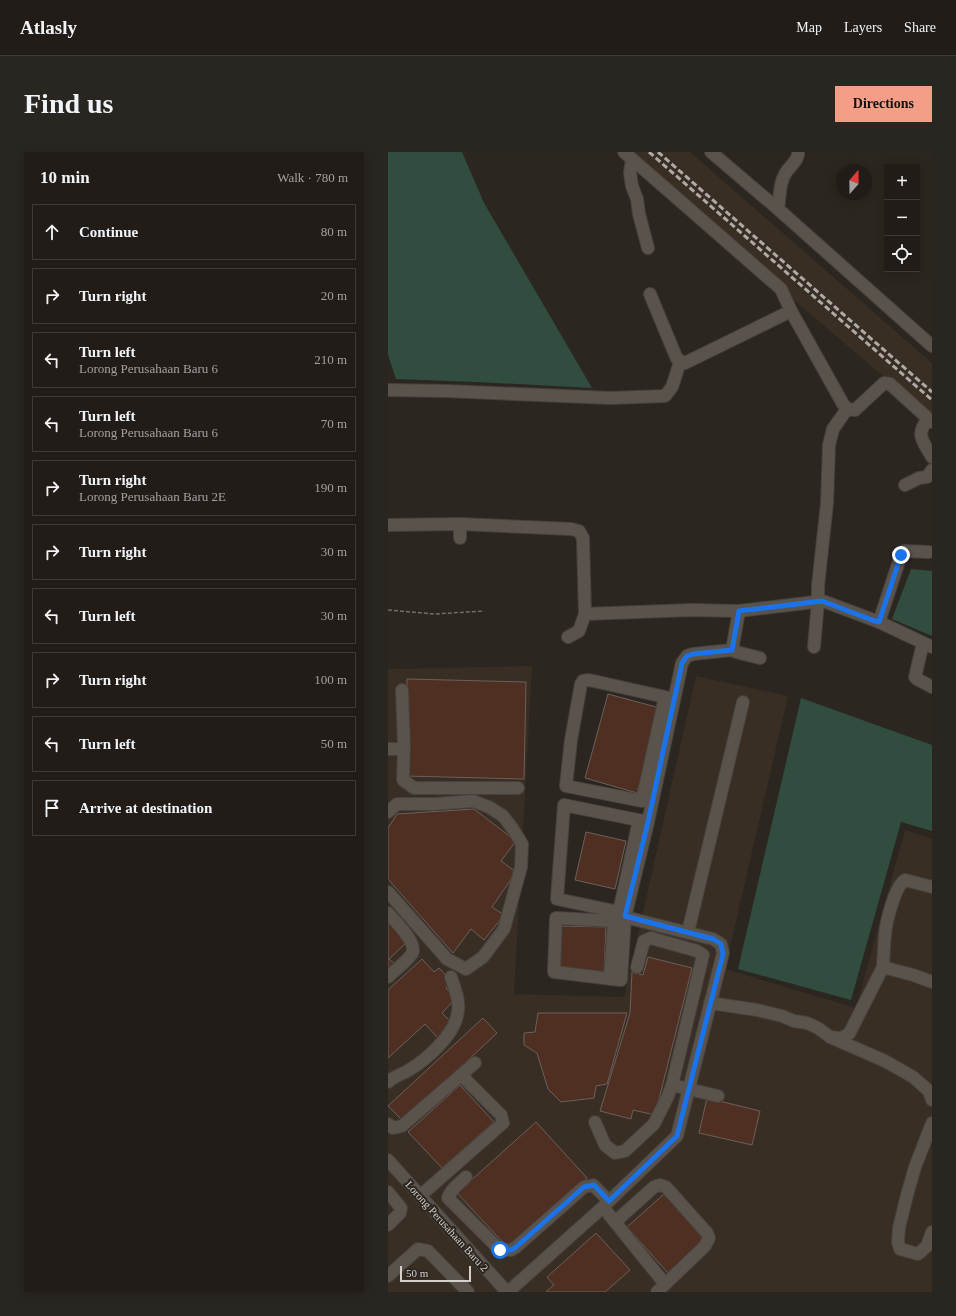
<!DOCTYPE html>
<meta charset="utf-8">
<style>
body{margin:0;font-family:"Times New Roman",serif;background:#292521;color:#f1f3f6}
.controls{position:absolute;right:12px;top:12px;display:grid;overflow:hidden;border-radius:0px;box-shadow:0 2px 10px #0003}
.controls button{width:36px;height:36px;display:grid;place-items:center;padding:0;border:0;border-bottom:1px solid #3e3a37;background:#211c18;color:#f1f3f6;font:20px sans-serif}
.compass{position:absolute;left:448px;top:12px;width:36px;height:36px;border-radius:50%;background:#211c18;box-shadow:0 2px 10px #0003;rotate:20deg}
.scale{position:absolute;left:12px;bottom:10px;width:71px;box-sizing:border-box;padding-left:4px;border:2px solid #d4d1cd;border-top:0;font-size:11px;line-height:14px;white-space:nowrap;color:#d4d1cd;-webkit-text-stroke:3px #2c2620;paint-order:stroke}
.stop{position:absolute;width:12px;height:12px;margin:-9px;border:3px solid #1a73e8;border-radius:50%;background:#fff}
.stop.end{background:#1a73e8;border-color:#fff;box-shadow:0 1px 4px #0008}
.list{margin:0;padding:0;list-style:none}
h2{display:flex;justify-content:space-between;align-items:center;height:52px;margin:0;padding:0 16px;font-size:17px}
h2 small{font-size:13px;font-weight:400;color:#a2a1a2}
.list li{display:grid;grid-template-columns:26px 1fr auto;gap:12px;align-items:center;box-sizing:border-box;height:56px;margin:0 8px 8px;padding:0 8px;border:1px solid #3e3a37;border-radius:0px}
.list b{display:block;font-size:15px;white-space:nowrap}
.list p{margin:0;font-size:13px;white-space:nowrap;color:#a2a1a2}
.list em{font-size:13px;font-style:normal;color:#a2a1a2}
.icon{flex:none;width:22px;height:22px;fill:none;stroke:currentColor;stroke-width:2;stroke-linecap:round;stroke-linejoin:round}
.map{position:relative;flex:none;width:544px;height:1140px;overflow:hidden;border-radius:0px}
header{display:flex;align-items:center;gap:24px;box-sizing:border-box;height:56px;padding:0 20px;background:#211c18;border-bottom:1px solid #3e3a37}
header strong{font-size:19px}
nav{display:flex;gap:22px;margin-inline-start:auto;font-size:14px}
.intro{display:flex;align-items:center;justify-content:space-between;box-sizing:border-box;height:96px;padding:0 24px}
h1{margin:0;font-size:28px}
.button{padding:10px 18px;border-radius:0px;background:#f49e87;color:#111;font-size:14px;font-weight:700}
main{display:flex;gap:24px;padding:0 24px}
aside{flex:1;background:#211c18;border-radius:0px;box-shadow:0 2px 10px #0003}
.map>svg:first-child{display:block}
.built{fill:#382e23}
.green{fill:#314d3f}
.building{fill:#502f23;stroke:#6a605c}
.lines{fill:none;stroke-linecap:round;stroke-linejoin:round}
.minor-casing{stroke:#46413d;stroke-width:14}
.path{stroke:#736e69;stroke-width:1.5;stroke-dasharray:4 2;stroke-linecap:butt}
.minor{stroke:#5a534c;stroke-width:12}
.rail{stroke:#aeaaa5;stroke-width:3;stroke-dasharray:6 3;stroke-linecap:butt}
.route{stroke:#1a73e8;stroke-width:5}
.labels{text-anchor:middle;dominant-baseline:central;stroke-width:4;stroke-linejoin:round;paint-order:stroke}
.street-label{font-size:11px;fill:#d4d1cd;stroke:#2c2620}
</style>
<header>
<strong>Atlasly</strong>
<nav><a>Map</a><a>Layers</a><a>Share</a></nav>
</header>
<div class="intro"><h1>Find us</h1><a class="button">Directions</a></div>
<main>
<aside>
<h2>10 min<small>Walk · 780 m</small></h2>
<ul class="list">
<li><svg class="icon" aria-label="ahead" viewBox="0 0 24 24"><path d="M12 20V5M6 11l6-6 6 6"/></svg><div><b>Continue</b></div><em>80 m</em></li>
<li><svg class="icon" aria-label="right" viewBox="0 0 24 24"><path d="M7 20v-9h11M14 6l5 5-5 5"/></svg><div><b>Turn right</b></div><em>20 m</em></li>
<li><svg class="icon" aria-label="left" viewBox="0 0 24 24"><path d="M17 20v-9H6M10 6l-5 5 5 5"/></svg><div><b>Turn left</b><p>Lorong Perusahaan Baru 6</p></div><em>210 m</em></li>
<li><svg class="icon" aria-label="left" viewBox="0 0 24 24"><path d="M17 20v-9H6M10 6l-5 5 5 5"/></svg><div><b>Turn left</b><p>Lorong Perusahaan Baru 6</p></div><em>70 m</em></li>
<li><svg class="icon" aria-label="right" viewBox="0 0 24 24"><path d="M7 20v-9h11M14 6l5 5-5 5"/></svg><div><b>Turn right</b><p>Lorong Perusahaan Baru 2E</p></div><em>190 m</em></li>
<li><svg class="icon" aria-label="right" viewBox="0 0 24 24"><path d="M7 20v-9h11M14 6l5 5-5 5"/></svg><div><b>Turn right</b></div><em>30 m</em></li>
<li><svg class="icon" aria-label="left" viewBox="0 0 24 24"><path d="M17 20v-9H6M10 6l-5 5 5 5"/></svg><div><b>Turn left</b></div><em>30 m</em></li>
<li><svg class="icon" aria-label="right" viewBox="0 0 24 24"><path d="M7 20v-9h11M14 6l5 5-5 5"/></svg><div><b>Turn right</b></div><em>100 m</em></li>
<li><svg class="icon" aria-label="left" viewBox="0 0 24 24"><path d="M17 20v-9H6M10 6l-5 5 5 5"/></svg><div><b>Turn left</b></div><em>50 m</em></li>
<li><svg class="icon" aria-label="arrive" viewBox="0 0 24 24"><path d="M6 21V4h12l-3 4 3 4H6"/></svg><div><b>Arrive at destination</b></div></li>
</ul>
</aside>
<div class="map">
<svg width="544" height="1140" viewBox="0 0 544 1140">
<rect width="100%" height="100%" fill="#2c2620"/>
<g class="built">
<path d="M244,0H302L544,211V266L393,137Z"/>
<path d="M144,514L126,842L236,845L308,524L400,544L337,817L468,856L517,678L544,687V1140H0V517Z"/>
</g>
<g class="green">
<path d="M0,0H74L96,51L204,236L89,230L8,227L0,203Z"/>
<path d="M523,417L544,419V484L504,467Z"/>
<path d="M413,546L544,593V679L513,670L463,848L350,817Z"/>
</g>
<g class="building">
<path d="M19,527L138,530L136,627L17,624Z"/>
<path d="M220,542L272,556L249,641L197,626Z"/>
<path d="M86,657L128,689L113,709L128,720L104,755L116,763L96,788L83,777L65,801L0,727V676L9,662Z"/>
<path d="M198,680L238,689L227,737L187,728Z"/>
<path d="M0,767L20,789L1,807L8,813L0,820Z"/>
<path d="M172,774L218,775L216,820L171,819Z"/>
<path d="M260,805L304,816L267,963L245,958L243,967L212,959L242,861L244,820L255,823Z"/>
<path d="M34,807L46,820L51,816L64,830L58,836L67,847L54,861L65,872L50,886L37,872L0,906V838Z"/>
<path d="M150,861H239L219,932L208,934L206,946L173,950L160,937L149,901L136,893V881L147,880Z"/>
<path d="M95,866L109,881L15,969L0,954Z"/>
<path d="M72,933L106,970L54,1016L20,980Z"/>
<path d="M319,946L372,959L364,993L311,981Z"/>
<path d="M148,970L199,1026L121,1097L69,1041Z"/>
<path d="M276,1042L317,1088L280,1121L239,1075Z"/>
<path d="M208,1081L242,1118L217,1140H158L166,1133L159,1125Z"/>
</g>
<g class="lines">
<g class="minor-casing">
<g id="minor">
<path d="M236,0L393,137L403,159L455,252L459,257L467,258L496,231L502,232L544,270"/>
<path d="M323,0L390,57L544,194"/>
<path d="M244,7L242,21L244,34L249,47L251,62L260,96"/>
<path d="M390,57C392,45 391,32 397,22C401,14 411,9 410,0"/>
<path d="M262,142L289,207L297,211L403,159"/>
<path d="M0,238L59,239L222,246L277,244L284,235L292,210"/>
<path d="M540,267C527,283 535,289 544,305"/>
<path d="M517,333L531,326L539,325L544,318"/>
<path d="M0,373L72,372L183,377L191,379L195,386L197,462L191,479L180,485"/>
<path d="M72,386V372"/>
<path d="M197,462L303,458L351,459L435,449L491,470L544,495"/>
<path d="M491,470L513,403L516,399L541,400"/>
<path d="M535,491L527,525L529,527L544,535"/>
<path d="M426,495L430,449V434L439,351L441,293L445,277L459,257"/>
<path d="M344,498L351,459"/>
<path d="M277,545L254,649L178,634L183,588L193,532L195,529L201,528L277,545L286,547"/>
<path d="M16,594L15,628L26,636H130"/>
<path d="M0,597H12L16,594L14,538"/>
<path d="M0,660L9,652H47L85,649L101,655L115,664L125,677L134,692L133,715L116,777L95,805L78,817L59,807L0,740"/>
<path d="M251,668L231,760L169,747L176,653L260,670"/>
<path d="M544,735L517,728C507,734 498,770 497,783C496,792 496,801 495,811V815L525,823L544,830"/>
<path d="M0,761C7,770 32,792 23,803C17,811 7,818 0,825"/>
<path d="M300,780L355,550"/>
<path d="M249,815L256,789L263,786L309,799L315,803L284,933L330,944"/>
<path d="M222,827L226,769L168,766L166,820L233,828L237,765L260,670L294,511L299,504L305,502L344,498L348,500L372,506"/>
<path d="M322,851L369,858L394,864L406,869L419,871L430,876L442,885L497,909L525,925L541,939L544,948"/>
<path d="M442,885L453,886L461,882L495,815"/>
<path d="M0,930C6,924 13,923 21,918C38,908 65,884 69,864C73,851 67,837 63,825"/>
<path d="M207,970L217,993L227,1001L237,999L266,972L280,944L284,933"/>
<path d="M544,971L527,1015L519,1043L511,1076L510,1090L512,1097L530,1102L539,1094L544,1080"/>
<path d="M0,972L5,976L14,974L87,911"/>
<path d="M0,1008L119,1140"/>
<path d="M78,1025C72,1031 62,1038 60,1046L112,1098H123L128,1095L196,1035L205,1033L221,1049"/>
<path d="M0,1040L13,1056L12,1061L0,1073"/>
<path d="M32,1044L115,971L113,963L73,923"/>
<path d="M215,1055L227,1070L266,1035L272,1033L278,1035L319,1081L321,1086L317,1094L269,1140"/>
<path d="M227,1070L277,1132"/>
<path d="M0,1124L30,1097L40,1099L80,1140"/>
<path d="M120,1140L215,1055L289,984L335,801L333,792L325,787L237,765"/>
</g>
</g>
<path class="path" d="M0,458L46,462L96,459"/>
<use href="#minor" class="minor"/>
<g class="rail">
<path d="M261,0L544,248"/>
<path d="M270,0L544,240"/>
</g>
</g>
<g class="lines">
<path class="route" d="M112,1098H123L128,1095L196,1035L206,1033L221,1049L289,984L335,802L333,792L325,787L237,764L260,670L294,511L299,504L305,502L344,498L351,459L434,449L484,468L491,470L513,403"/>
</g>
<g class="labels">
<g class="street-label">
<text transform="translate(59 1074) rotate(48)">Lorong Perusahaan Baru 2</text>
</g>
</g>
</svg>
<div class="controls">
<button>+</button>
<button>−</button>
<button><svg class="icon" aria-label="locate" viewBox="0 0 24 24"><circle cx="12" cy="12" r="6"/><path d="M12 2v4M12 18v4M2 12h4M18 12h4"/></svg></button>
</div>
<svg class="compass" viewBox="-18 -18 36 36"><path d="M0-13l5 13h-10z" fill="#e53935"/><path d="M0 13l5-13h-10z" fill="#a2a1a2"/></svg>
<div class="scale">50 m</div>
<div class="stop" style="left:112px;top:1098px"></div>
<div class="stop end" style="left:513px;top:403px"></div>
</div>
</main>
